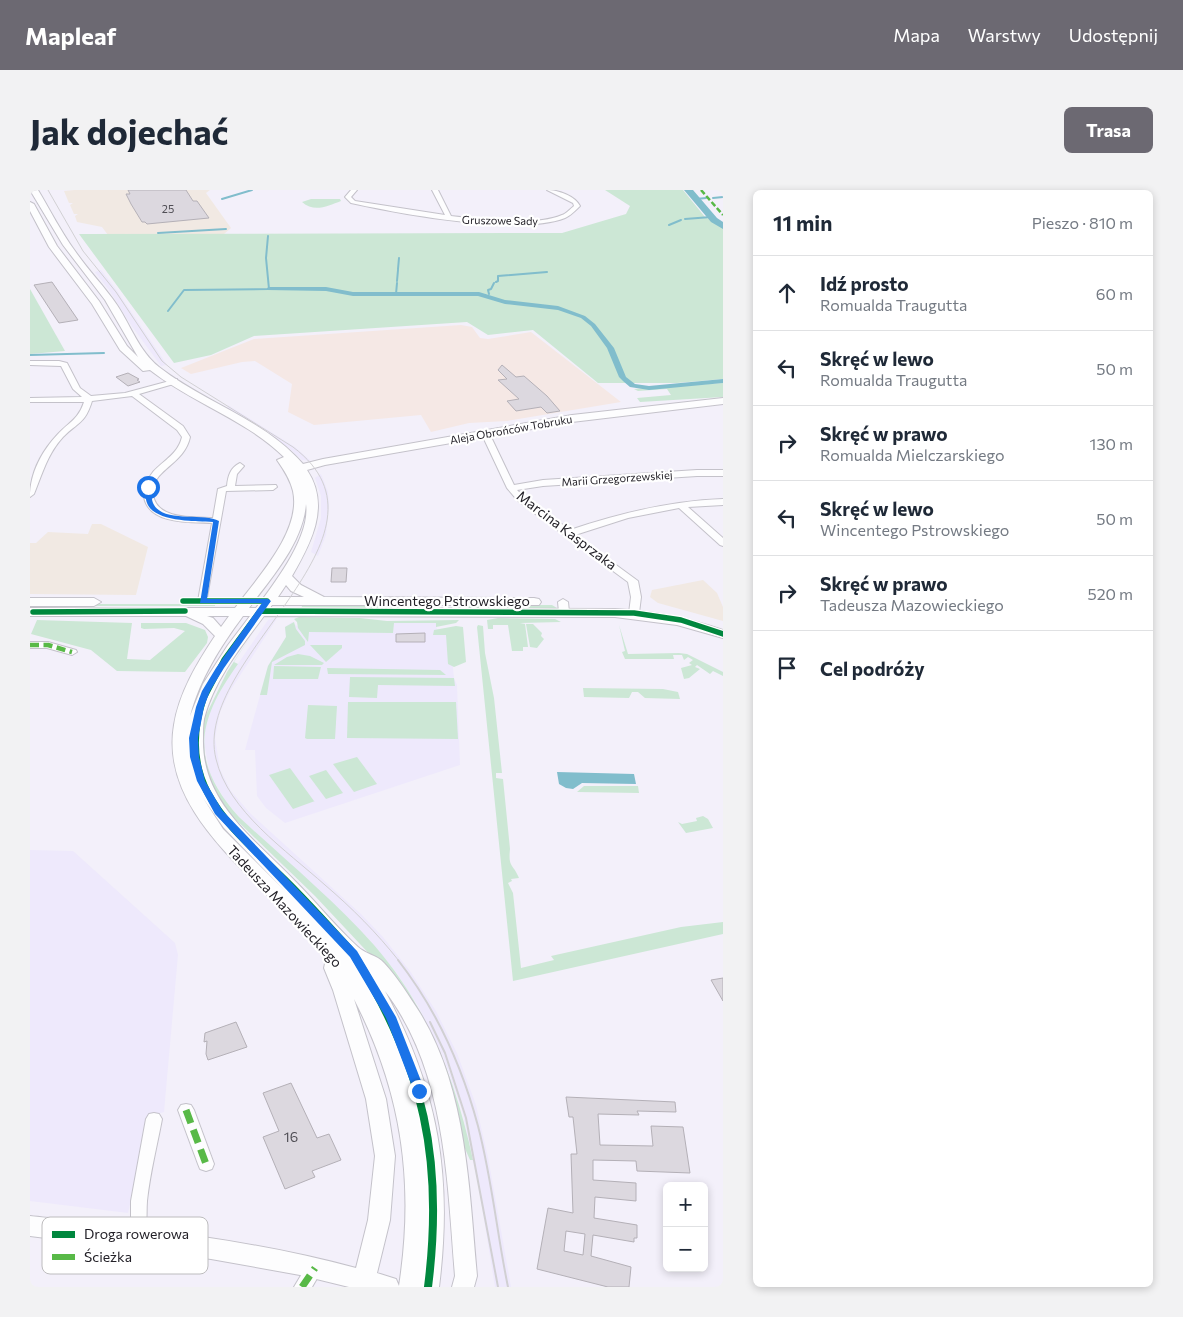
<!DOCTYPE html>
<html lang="pl">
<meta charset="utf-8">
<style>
body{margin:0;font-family:Commissioner,sans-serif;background:#f2f2f3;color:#1f2937}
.controls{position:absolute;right:15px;bottom:15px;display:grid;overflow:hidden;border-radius:8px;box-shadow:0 2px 8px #0003}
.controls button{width:45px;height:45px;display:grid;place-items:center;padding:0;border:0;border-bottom:1px solid #e0e1e3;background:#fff;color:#1f2937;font:25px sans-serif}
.stop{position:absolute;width:15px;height:15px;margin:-11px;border:4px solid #1a73e8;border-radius:50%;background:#fff}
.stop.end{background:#1a73e8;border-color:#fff;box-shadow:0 1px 5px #0008}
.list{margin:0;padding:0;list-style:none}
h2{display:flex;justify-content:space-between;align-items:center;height:65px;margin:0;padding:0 20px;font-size:21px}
h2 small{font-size:16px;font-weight:400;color:#747a83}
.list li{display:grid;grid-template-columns:32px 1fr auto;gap:15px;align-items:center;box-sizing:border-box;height:75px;padding:0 20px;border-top:1px solid #e0e1e3}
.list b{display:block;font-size:19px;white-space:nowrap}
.list p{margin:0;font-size:16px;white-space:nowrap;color:#747a83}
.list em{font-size:16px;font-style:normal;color:#747a83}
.icon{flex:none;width:28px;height:28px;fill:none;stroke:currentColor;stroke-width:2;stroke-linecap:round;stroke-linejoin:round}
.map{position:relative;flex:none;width:693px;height:1097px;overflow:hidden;border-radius:8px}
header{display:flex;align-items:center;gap:30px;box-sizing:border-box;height:70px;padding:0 25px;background:#6c6972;color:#fff}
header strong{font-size:24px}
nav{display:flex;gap:28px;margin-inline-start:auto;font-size:18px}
.intro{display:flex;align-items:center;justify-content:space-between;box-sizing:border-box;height:120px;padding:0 30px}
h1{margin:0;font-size:35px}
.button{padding:12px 22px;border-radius:8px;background:#6c6972;color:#fff;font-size:18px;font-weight:700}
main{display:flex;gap:30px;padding:0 30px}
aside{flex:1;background:#fff;border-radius:8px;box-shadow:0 2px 8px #0003}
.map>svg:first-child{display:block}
.commercial{fill:#f1e9e3}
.industrial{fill:#f5e8e5}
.built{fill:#eee9fc}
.green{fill:#cce7d5}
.water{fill:#81bdcc}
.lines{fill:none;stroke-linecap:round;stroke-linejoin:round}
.stream{stroke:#81bdcc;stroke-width:2}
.canal{fill:#81bdcc;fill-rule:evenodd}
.river{fill:#81bdcc;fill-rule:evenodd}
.building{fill:#dcd8df;stroke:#b4b0b7;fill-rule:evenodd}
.street-casing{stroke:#c4c2ca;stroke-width:2}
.secondary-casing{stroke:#c4c2ca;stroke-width:2}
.street{fill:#fdfdfe;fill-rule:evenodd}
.secondary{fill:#fdfdfe;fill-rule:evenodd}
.tram-far1{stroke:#d1d0d3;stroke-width:1}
.tram{stroke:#d1d0d3;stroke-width:2}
.quiet-far2{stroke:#58b947;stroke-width:2.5;stroke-dasharray:5.5 2.5;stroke-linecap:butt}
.quiet-far1{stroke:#58b947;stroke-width:4.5;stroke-dasharray:9 4.5;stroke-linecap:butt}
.quiet{stroke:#58b947;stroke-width:7;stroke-dasharray:14 7;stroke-linecap:butt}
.cycleway-far2-casing{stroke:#fff;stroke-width:8}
.cycleway-far1-casing{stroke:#fff;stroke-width:10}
.cycleway-casing{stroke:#fff;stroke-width:11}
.cycleway-far2{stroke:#00873e;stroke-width:5.5}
.cycleway-far1{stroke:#00873e;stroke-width:7}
.cycleway{stroke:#00873e;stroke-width:8}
.route{fill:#1a73e8}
.labels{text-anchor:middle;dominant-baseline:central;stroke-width:4.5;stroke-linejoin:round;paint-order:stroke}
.number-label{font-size:11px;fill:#514f56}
.far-street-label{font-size:11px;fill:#232128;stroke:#fff}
.street-label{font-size:14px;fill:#232128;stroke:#fff}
.near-number-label{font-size:14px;fill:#514f56}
.key{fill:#fff;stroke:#bdbcbe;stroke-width:1}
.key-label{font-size:14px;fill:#232128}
</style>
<header>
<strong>Mapleaf</strong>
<nav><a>Mapa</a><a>Warstwy</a><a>Udostępnij</a></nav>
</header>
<div class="intro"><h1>Jak dojechać</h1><a class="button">Trasa</a></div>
<main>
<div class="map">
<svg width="693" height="1097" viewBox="0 0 693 1097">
<rect width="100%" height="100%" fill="#f3f0fa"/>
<g class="commercial">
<path d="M44,0H180L176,3L201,38L194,44L78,45L72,37L47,32L45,26L48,24H44L40,15L43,13H39L34,1Z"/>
<path d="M62,334H71L118,357L106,405L0,404V353H6L18,342L58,344Z"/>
<path d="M673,390L687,403L693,417V431L628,413L620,407L622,400Z"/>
</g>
<path class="industrial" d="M431,135L442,137L450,148L458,149L501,142L591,212L477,231L439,233L401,242L391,225L284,235L258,222L262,194L225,171L212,172L161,184L151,178L224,149Z"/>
<g class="built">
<path d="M71,80L85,98L137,175L131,176L101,135L79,100L65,82Z"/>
<path d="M198,215L265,257L281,271L272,270L259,258L197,219Z"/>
<path d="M291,284L298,302L299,315L296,345L288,366L281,362L291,328V306L285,288Z"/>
<path d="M248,427L200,501L190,522L185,548L190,579L201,601L220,623L331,724L353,747L380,781L406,821L427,863L446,915L458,967L481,1097H465L449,999L432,920L412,864L388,816L366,782L337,747L209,627L195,610L180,585L174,552L176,534L180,519L198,488L238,430Z"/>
<path d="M262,432L267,436L384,432L406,433L407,439H419L424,488L427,495L430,575L255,633L236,618L227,606L225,560H215L238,476L256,447L255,437Z"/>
<path d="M0,660L43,661L145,753L148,765L134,922L121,926L98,1023L0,1011Z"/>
</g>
<g class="green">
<path d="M575,0H653L675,27L693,37V189L647,193H568L503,140L458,145L437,132L224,146L181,165L144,173L49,44L532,43L596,24L600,16Z"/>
<path d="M281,9H310L311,11C298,16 284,23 272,12Z"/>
<path d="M0,99L35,161L0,164Z"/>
<path d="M693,193V207L610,212L607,208L641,205L637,199L608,201L604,199Z"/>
<path d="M0,414H185V416H69L0,420Z"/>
<path d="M357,415L405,416L352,419H271L272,416Z"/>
<path d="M430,415H522L527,418L431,419Z"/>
<path d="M269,427L330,428L357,431L429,430L426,433L406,437V433H364L363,443L279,442L278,452L268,438L267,432L264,429Z"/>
<path d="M468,428L525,429L531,432L490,433L495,434L498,457H493V461H482L478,435H463V439H458L457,430Z"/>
<path d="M7,430L102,433L97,469L120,470L155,441L144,438L114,439L111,438V433H156L175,440L178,447L177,453L155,482L87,481L61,460L1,444Z"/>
<path d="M264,432L266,439L275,451V455L242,472L237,505H230L238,476L256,447L255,437Z"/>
<path d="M496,434H503L512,443L511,446L514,449L507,458L500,457Z"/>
<path d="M448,435L453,436L455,463L464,508L472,583H466V588L473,589L480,659C478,678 483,673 489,688L481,689L482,691L478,693L483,703L491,778L524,770L521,766L651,737L693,732V744L483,791L447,437Z"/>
<path d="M589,435L598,464L649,463L657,464L693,482V486L683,481L680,484L667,475L665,477L670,479L659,488L654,489L651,478L662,475L659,473L663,470L658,467L654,470L652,465H643L644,469H595L592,462L595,461Z"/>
<path d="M426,436L433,437L436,472L424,477L418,474L416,445H403L404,440Z"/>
<path d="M224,441L204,472L208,474C167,531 159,571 209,627C254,669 303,709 344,755C398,817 426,891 443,970H440L359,785L285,706L198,622L179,594L170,545L174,529L197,482Z"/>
<path d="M280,455H312V458L296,472Z"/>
<path d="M268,464L280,466L294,473L292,475H244L257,467Z"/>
<path d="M244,476L291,477L288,489H243Z"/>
<path d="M297,478L410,480L416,485L298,484Z"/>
<path d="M320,487L424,488L425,496L348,495L347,508L319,507Z"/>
<path d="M553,498L633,499L648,502L650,509L615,508L608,502H602L599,508L554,507Z"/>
<path d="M318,512H426L428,549L317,548Z"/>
<path d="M278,515L307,516L305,549H277L275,548Z"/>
<path d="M327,567L347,594L324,602L303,574Z"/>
<path d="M260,578L284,611H285L263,619L239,585Z"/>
<path d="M296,580L313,603L296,609L279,586Z"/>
<path d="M554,596H608L609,603L547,602Z"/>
<path d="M673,626L678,629L683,638L656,643L648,632L652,634L667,631L666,628Z"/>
</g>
<path class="water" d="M527,582L604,584L606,594L552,593L543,599L536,598L529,594Z"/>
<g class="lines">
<g class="stream">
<path d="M683,8L693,7"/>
<path d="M192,9L222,0"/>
<path d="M666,9L676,8"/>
<path d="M655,29L681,27"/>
<path d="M639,35L651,30"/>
<path d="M128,43L196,39"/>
<path d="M368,79L369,68"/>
<path d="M367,91L368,80"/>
<path d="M466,92L468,91V86L517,82"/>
<path d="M366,104L367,93"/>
<path d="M459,104L458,100L461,99L464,93"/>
<path d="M452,105H455"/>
<path d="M138,121L154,100L239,99L236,68L238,46"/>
<path d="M0,165L74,163"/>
</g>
<path class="canal" d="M239,97H296L323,102H449L475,110L528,116L555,126L565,134L584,158L596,187L605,194L619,196L693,189V193L619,200L600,197L593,191L589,187L577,158L561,136L551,128L528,120L475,114L448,106H323L296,101L237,100V98Z"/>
<path class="river" d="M654,0H663L687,28L693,32V39L681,32Z"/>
</g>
<g class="building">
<path d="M98,0H156L163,11H167L179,28L117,34L115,32H112L101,14L96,4H100Z"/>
<path d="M22,92L48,130L29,133L4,95Z"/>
<path d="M472,175L486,187L494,186L517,206L530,221L517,223L511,217L486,221L477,211L489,209L468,190L477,189L468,180Z"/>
<path d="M98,183L109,189L107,190L110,192L98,196L86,187Z"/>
<path d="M302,378H317L316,392H301Z"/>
<path d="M395,443V452H366V444Z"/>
<path d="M693,788V811L681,790Z"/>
<path d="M206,832L217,857L178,870L176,864L177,851L174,852L175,843Z"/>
<path d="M261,893L287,948L299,944L311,970L282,981L285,987L255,999L233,947L249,941L233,903Z"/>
<path d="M536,907L645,912L646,922L607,921L609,925L568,924L570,955L623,956L621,936L653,937L660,983L607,981L606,971L563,970V990L606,993V1011L565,1007L564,1028L607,1035V1048H604V1052L563,1045L561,1066L601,1077L599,1097H578L507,1079L518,1018L543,1023L541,964H547L543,927H539ZM536,1041L555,1044L553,1065L534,1061Z"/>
</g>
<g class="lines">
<g class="street-casing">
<g id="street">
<path d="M321,0H327L321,7L325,11L415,25L402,0H408L421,26C450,29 504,37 532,25C536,24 540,19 544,16L543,13L517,0C528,0 545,6 550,16C546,20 540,26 535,28C488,46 371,24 321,13L315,7Z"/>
<path d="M0,171H29L37,173L50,198L61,206L95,203L147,189V193L109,204L153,236L160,247C156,266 141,273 129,286C125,291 122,297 123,304C126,330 163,327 183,328L188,299L197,296C198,286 200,278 210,273L214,276L207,284L205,296L246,295L247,297L243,300L196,301L176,413L173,414L168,411L182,333C161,332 119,335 114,307C113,297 117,290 123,282C134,270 148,264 152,247L147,240L102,206L62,211C55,234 48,232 33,247C18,263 12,284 4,304L0,307C0,283 12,261 28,244C40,231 48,230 54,212H0V208L52,207L43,199L31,176L0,175Z"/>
<path d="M455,247L462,249L484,295L513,290L667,280H693V286H667L513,296L487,300L494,307L540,340C590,323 640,311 693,309V315L658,317L693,348V356L690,355L649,318L598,328L545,345L608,391L611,407L609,423L604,426L600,425L599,423L601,407L598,392L488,311L477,298L454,249Z"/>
<path d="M533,409L538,412L539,422L534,425L529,422L528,412Z"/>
<path d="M0,452H18L46,460L47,462L42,465L17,458H0Z"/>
<path d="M156,914L161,915L164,920L184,974L182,979L176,981L170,979L168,974L148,920L151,915Z"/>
<path d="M124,923L129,924L132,929C127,956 120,983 117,1011C116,1025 118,1039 112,1053L106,1056L100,1053L98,1048L101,1030V1011L116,929L119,924Z"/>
<path d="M285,1070L291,1072L293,1078L282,1097H264L279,1072Z"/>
</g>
</g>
<g class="secondary-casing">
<g id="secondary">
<path d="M0,0H8C20,20 31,42 45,61C58,80 74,96 87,115C101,136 109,161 129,177C175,213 234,229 273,274L293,269L542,225L693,208V214L542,232L295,275L277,280C301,316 281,353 262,386L271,395L294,407L504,408L509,409L511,412L509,415H242L240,418L585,419C622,421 658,428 693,440V448L647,435L585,427L234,426C211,457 184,490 174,529C173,535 173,542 173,548C171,613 226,650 267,693C287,713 307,738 328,757C335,764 347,765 354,773C368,788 379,806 390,823C437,900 439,999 447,1086L444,1097H422L425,1086C417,990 416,881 355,801C408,900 423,985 409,1097H319L270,1085L181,1069L0,1046V1026C109,1038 219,1049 326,1078L338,1030L345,966L336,909L303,800L294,778L296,769C278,747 258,726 237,705C193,660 132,606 144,535C149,503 167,473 185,446L173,434L156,426H0V418H205C227,388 272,341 263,301C260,289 254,280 247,270L254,267C215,229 162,213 120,180L113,181L90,160L62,114L19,57L0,21V12L4,14L27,56L69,111L97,156L108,167L75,110L33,55ZM276,314C281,346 244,394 226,418H219C241,388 273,353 276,314ZM256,395L261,401L274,407H248ZM177,426H199L191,437L183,428ZM213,426H220L198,455L173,494L160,526C170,488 191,456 213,426ZM173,608L194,638L256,702L193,639ZM324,809C372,902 385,993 369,1096L366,1089L347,1083L360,1030L365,966L356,909Z"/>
<path d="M0,408H64L71,412L64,416H0Z"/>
</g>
</g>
<use href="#street" class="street"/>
<use href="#secondary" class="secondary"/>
<path class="tram-far1" d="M18,0L53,61L86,102L132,171L151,187L263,257C381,346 161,468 186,569C198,621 257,661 295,695C322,718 347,743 369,771"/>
<g class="tram">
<path d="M368,770C406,819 432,876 448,936C462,989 467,1044 478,1097"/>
<path d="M400,832L415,863L436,928L468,1097"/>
</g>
<path class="quiet-far2" d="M671,0L693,25"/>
<path class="quiet-far1" d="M0,455H18L42,462"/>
<g class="quiet">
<path d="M156,920L176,974"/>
<path d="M272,1097L285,1078"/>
</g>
<g class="cycleway-far2-casing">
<g id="cycleway-far2">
<path d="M153,411H237"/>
<path d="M3,422L155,421"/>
<path d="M173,510L194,470L230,421L604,423L651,430L693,444"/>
</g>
</g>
<g class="cycleway-far1-casing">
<path id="cycleway-far1" d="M173,509C145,593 197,633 251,686C275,709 297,734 319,758L328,771"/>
</g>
<g class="cycleway-casing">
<path id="cycleway" d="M327,770C394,878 414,971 398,1097"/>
</g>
<use href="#cycleway-far2" class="cycleway-far2"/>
<use href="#cycleway-far1" class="cycleway-far1"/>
<use href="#cycleway" class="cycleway"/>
</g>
<path class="route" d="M118,295L121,297C122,302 121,308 123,313C132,334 174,322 189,331L177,409H238L241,411L194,478L180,501L174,517L168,548L169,567L175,591L192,620L327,761L366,827L395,901L393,904H385L356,828L320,767L185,624L167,591L160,567L159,548L166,517L172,501L186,478L232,413H170L183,332C165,331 124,332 117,313C115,308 116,302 115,297Z"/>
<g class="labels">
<g class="number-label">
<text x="138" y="18">25</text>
</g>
<g class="far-street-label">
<text transform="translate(470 30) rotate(1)">Gruszowe Sady</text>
<text transform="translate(481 239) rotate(-10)">Aleja Obrońców Tobruku</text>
<text transform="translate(587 288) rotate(-4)">Marii Grzegorzewskiej</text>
</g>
<g class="street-label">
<text transform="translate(537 340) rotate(37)">Marcina Kasprzaka</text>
<text x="417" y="410">Wincentego Pstrowskiego</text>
<text transform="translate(255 716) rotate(47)">Tadeusza Mazowieckiego</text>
</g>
<g class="near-number-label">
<text x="261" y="946">16</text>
</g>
</g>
<rect x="12" y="1027" width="166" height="57" rx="8" class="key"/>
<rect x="22" y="1041" width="23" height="7" fill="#00873e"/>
<rect x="22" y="1064" width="23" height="6" fill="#58b947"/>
<g class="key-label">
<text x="54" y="1049">Droga rowerowa</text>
<text x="54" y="1072">Ścieżka</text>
</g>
</svg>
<div class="controls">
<button>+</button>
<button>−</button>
</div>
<div class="stop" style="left:118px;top:297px"></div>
<div class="stop end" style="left:389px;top:901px"></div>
</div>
<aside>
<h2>11 min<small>Pieszo · 810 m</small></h2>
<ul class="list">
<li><svg class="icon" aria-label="ahead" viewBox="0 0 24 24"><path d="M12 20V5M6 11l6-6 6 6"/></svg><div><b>Idź prosto</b><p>Romualda Traugutta</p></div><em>60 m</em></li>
<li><svg class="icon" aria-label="left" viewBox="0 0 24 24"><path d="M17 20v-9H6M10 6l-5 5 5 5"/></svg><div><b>Skręć w lewo</b><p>Romualda Traugutta</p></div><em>50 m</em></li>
<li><svg class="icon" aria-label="right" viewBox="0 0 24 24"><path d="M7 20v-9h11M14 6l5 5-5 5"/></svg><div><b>Skręć w prawo</b><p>Romualda Mielczarskiego</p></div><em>130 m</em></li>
<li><svg class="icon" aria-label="left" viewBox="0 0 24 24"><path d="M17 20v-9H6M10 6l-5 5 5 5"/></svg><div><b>Skręć w lewo</b><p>Wincentego Pstrowskiego</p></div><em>50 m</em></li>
<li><svg class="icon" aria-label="right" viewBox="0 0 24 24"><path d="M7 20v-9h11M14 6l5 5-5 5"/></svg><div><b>Skręć w prawo</b><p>Tadeusza Mazowieckiego</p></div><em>520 m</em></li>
<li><svg class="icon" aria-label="arrive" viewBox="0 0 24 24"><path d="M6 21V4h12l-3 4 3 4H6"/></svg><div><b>Cel podróży</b></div></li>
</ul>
</aside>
</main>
